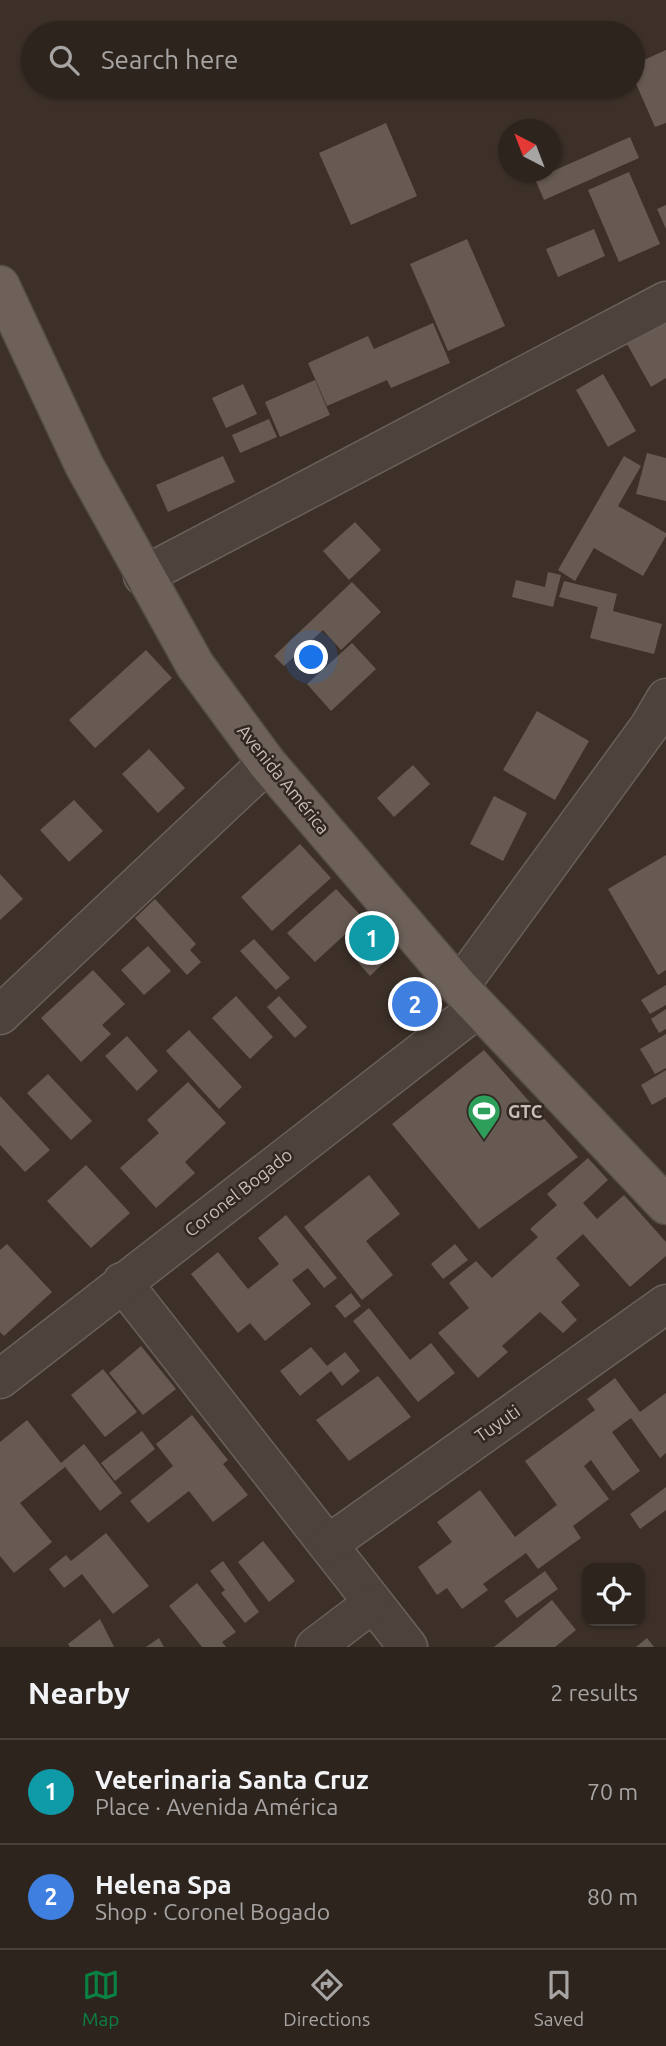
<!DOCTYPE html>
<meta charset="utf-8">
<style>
body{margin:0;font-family:Ubuntu,sans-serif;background:#39302b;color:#f1f3f6}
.controls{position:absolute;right:21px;bottom:21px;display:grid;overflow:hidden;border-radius:14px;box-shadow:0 2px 5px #0004}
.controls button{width:63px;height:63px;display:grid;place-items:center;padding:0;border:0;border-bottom:2px solid #48413c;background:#2d241e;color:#f1f3f6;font:35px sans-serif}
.compass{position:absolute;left:498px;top:119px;width:63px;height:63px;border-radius:50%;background:#2d241e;box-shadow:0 2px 5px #0004;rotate:318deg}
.you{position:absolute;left:312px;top:658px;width:24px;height:24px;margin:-18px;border:5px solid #fff;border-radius:50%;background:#1a73e8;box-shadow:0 0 0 10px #1a73e833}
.badge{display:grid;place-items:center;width:46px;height:46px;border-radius:50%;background:#0b8043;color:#fff;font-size:23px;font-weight:700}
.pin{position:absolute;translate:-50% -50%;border:4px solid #fff;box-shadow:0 2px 7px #0006}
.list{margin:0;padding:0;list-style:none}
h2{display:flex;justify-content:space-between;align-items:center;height:91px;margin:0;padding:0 28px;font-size:30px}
h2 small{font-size:23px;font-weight:400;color:#a7a4a4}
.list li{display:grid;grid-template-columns:46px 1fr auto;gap:21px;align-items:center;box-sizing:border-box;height:105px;padding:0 28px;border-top:2px solid #48413c}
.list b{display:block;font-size:26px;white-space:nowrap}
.list p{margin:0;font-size:23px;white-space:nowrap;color:#a7a4a4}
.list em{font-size:23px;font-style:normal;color:#a7a4a4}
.icon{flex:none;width:38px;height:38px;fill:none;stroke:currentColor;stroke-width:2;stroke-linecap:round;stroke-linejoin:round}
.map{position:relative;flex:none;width:666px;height:1647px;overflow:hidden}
.search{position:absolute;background:#2d241e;box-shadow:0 2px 5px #0004;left:21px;right:21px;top:21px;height:77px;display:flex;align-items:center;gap:18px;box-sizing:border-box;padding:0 24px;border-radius:38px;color:#a7a4a4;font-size:26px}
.sheet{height:301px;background:#2d241e}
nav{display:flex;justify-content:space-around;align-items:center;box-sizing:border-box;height:98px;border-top:2px solid #48413c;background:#2d241e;font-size:19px;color:#a7a4a4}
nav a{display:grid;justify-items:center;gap:4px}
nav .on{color:#0b8043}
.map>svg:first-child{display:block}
.building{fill:#675a52}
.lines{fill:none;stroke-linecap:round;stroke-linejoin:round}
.minor-casing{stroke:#6b605a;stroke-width:41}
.major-casing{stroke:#564b45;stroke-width:41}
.minor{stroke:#4d423c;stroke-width:38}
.major{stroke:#6d615a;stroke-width:38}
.labels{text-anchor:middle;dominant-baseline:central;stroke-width:5;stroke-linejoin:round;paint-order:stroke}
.street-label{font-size:18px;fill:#c8beb8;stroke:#322721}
.poi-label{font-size:18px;font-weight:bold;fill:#c8beb8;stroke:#322721;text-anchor:start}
</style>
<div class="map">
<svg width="666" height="1647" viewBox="0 0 666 1647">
<rect width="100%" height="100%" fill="#3c3028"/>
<g class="building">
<path d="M666,50V123L655,127L633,77V65Z"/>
<path d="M386,123L417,196L351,225L319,153Z"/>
<path d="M630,137L639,158L544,200L535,179Z"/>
<path d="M629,172L660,244L619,262L588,190Z"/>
<path d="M666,205V229L657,209Z"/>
<path d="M594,229L605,256L558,277L546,249Z"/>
<path d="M467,239L505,326L448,351L410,264Z"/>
<path d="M666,322V378L651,387L627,344Z"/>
<path d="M433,323L450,363L391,388L387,380L327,406L308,363L368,336L374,349Z"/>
<path d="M603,374L636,431L608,447L576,390Z"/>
<path d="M315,380L330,415L280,437L265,402Z"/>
<path d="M243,384L257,414L226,428L212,398Z"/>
<path d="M269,419L277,437L240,453L232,435Z"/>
<path d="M647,453L666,458V501L636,494Z"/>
<path d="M223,456L235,482L168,512L156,485Z"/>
<path d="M624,456L641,466L618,506L666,533V536L643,576L594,548L575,581L558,570Z"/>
<path d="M355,522L381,550L349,580L323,551Z"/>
<path d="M548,572L561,575L553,607L512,597L516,580L545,587Z"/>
<path d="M564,581L617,594L613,611L662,624L654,654L590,638L598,607L559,597Z"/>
<path d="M352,582L381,612L341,650L323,630L284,666L274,656Z"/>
<path d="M352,643L376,669L331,711L307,684Z"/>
<path d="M146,650L172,678L95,748L69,720Z"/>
<path d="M537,711L589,741L555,800L503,770Z"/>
<path d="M149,749L185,788L158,813L122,774Z"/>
<path d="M413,765L430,784L394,817L377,798Z"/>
<path d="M494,796L527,813L503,861L470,844Z"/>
<path d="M74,800L103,831L69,862L40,830Z"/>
<path d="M300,844L331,878L272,931L241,897Z"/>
<path d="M666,855V970L658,975L608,889Z"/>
<path d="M0,874L23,899L0,920Z"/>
<path d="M336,889L363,918L315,962L287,933Z"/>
<path d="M155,899L196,944L190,950L201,962L187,975L135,918Z"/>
<path d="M372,925L395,952L370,976L347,950Z"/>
<path d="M254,939L290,978L276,990L240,951Z"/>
<path d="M148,946L171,971L144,995L121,970Z"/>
<path d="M93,970L125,1004L102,1025L111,1034L81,1062L41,1018Z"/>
<path d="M666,985V1005L650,1014L641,1000Z"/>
<path d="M236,996L273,1037L250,1059L212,1018Z"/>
<path d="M279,996L307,1027L295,1038L267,1007Z"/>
<path d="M666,1009V1029L659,1033L651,1019Z"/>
<path d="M189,1030L242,1087L219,1109L166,1051Z"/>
<path d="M666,1034V1068L655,1074L640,1049Z"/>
<path d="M127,1036L158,1071L137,1091L105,1056Z"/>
<path d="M484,1050L578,1157L479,1229L392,1124Z"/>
<path d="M666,1070V1097L652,1105L641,1085Z"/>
<path d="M48,1074L92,1121L71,1140L27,1093Z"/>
<path d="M188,1082L226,1123L185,1162L195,1173L156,1208L120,1168L159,1133L147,1120Z"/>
<path d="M0,1096L50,1150L25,1172L0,1145Z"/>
<path d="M588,1158L608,1180L583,1203L597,1219L624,1195L666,1242V1256L630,1287L583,1234L556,1258L580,1285L561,1302L577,1320L563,1333L540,1312L502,1346L508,1352L478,1378L438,1333L469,1308L449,1283L476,1261L492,1278L538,1237L530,1229L557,1205L547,1194Z"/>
<path d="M86,1165L130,1213L91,1248L47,1201Z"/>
<path d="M369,1175L400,1214L366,1241L393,1275L362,1300L304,1227Z"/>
<path d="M286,1215L337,1278L324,1288L308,1268L292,1280L311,1304L265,1341L250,1323L238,1333L191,1274L218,1252L248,1289L279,1264L258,1238Z"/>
<path d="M7,1244L52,1292L4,1336L0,1332V1250Z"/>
<path d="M455,1244L468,1260L443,1279L431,1264Z"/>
<path d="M351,1293L361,1306L345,1318L335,1306Z"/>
<path d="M369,1308L410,1360L431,1343L455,1373L418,1402L353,1321Z"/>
<path d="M141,1346L176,1389L143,1415L109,1373Z"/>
<path d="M311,1347L327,1366L345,1352L360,1371L342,1386L331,1371L300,1396L280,1371Z"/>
<path d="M103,1369L137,1412L105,1437L71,1395Z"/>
<path d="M378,1376L411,1417L349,1461L316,1420Z"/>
<path d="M615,1378L640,1412L666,1393V1453L660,1458L631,1418L612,1432L640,1471L613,1491L591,1460L584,1466L609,1499L573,1526L581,1538L538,1569L526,1553L483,1584L488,1590L462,1609L447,1588L437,1595L418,1567L452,1542L437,1522L480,1490L515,1537L557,1505L525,1461L595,1410L587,1399Z"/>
<path d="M192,1415L228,1460L223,1464L248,1495L213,1522L189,1491L148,1523L130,1501L173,1466L156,1444Z"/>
<path d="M27,1420L61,1463L84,1444L122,1493L100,1511L65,1467L20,1503L52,1542L14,1573L0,1556V1442Z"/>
<path d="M142,1431L155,1449L115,1481L101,1463Z"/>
<path d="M666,1487V1510L640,1529L630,1514Z"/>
<path d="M106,1533L149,1586L113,1614L82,1574L64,1588L49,1569L66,1555L71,1561Z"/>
<path d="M263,1541L295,1581L269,1602L238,1562Z"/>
<path d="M223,1561L259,1612L245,1623L221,1593L225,1590L210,1571Z"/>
<path d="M545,1571L558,1589L517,1618L504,1601Z"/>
<path d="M197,1583L236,1632L222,1642L226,1647H202L169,1606Z"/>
<path d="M552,1600L576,1630L555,1647H494Z"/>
<path d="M100,1619L114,1647H70L68,1644Z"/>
<path d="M159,1638L164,1647H146Z"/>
<path d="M647,1638L654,1647H636Z"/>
</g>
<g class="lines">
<g class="minor-casing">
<g id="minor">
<path d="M143,576L666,301"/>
<path d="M459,987L649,727L666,698"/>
<path d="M0,1015L267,763"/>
<path d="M122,1282L408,1647"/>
<path d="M0,1379L478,1008"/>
<path d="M330,1543L666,1304"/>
<path d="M315,1647L373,1603"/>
</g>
</g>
<g class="major-casing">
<path id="major" d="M0,285L84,465L195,665L267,763L459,987L666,1205"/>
</g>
<use href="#minor" class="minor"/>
<use href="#major" class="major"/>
</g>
<defs>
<g id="stadium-pin" transform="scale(1.75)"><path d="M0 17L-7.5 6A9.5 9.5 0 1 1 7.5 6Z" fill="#2e9e5b" stroke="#322721"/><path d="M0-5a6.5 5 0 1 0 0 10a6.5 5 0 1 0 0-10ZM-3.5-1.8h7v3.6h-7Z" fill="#fff"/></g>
</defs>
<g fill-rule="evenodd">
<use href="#stadium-pin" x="484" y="1111"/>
</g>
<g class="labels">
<g class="street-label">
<text transform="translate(284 779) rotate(51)">Avenida América</text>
<text transform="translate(238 1192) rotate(-38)">Coronel Bogado</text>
<text transform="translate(497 1423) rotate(-35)">Tuyuti</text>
</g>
<g class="poi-label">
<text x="508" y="1111">GTC</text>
</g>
</g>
</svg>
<div class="controls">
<button><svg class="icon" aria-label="locate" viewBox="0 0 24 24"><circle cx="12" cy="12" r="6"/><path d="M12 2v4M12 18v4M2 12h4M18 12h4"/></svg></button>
</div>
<svg class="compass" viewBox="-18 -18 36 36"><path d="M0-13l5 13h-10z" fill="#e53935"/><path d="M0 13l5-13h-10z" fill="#a7a4a4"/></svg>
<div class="you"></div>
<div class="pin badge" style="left:372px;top:938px;background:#0f9aa8">1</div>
<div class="pin badge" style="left:415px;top:1004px;background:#3f7fe0">2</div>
<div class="search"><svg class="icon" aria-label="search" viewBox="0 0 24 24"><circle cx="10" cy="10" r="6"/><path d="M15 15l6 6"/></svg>Search here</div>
</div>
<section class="sheet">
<h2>Nearby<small>2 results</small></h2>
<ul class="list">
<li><span class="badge" style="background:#0f9aa8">1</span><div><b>Veterinaria Santa Cruz</b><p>Place · Avenida América</p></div><em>70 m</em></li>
<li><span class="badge" style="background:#3f7fe0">2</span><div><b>Helena Spa</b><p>Shop · Coronel Bogado</p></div><em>80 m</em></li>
</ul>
</section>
<nav>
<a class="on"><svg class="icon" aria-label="map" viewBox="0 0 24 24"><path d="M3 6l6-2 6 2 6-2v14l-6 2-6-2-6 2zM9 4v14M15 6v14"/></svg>Map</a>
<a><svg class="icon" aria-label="directions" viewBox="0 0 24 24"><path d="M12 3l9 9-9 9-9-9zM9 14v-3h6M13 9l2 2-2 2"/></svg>Directions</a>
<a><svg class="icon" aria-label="saved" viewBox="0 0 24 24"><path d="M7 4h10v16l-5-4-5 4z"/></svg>Saved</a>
</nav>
